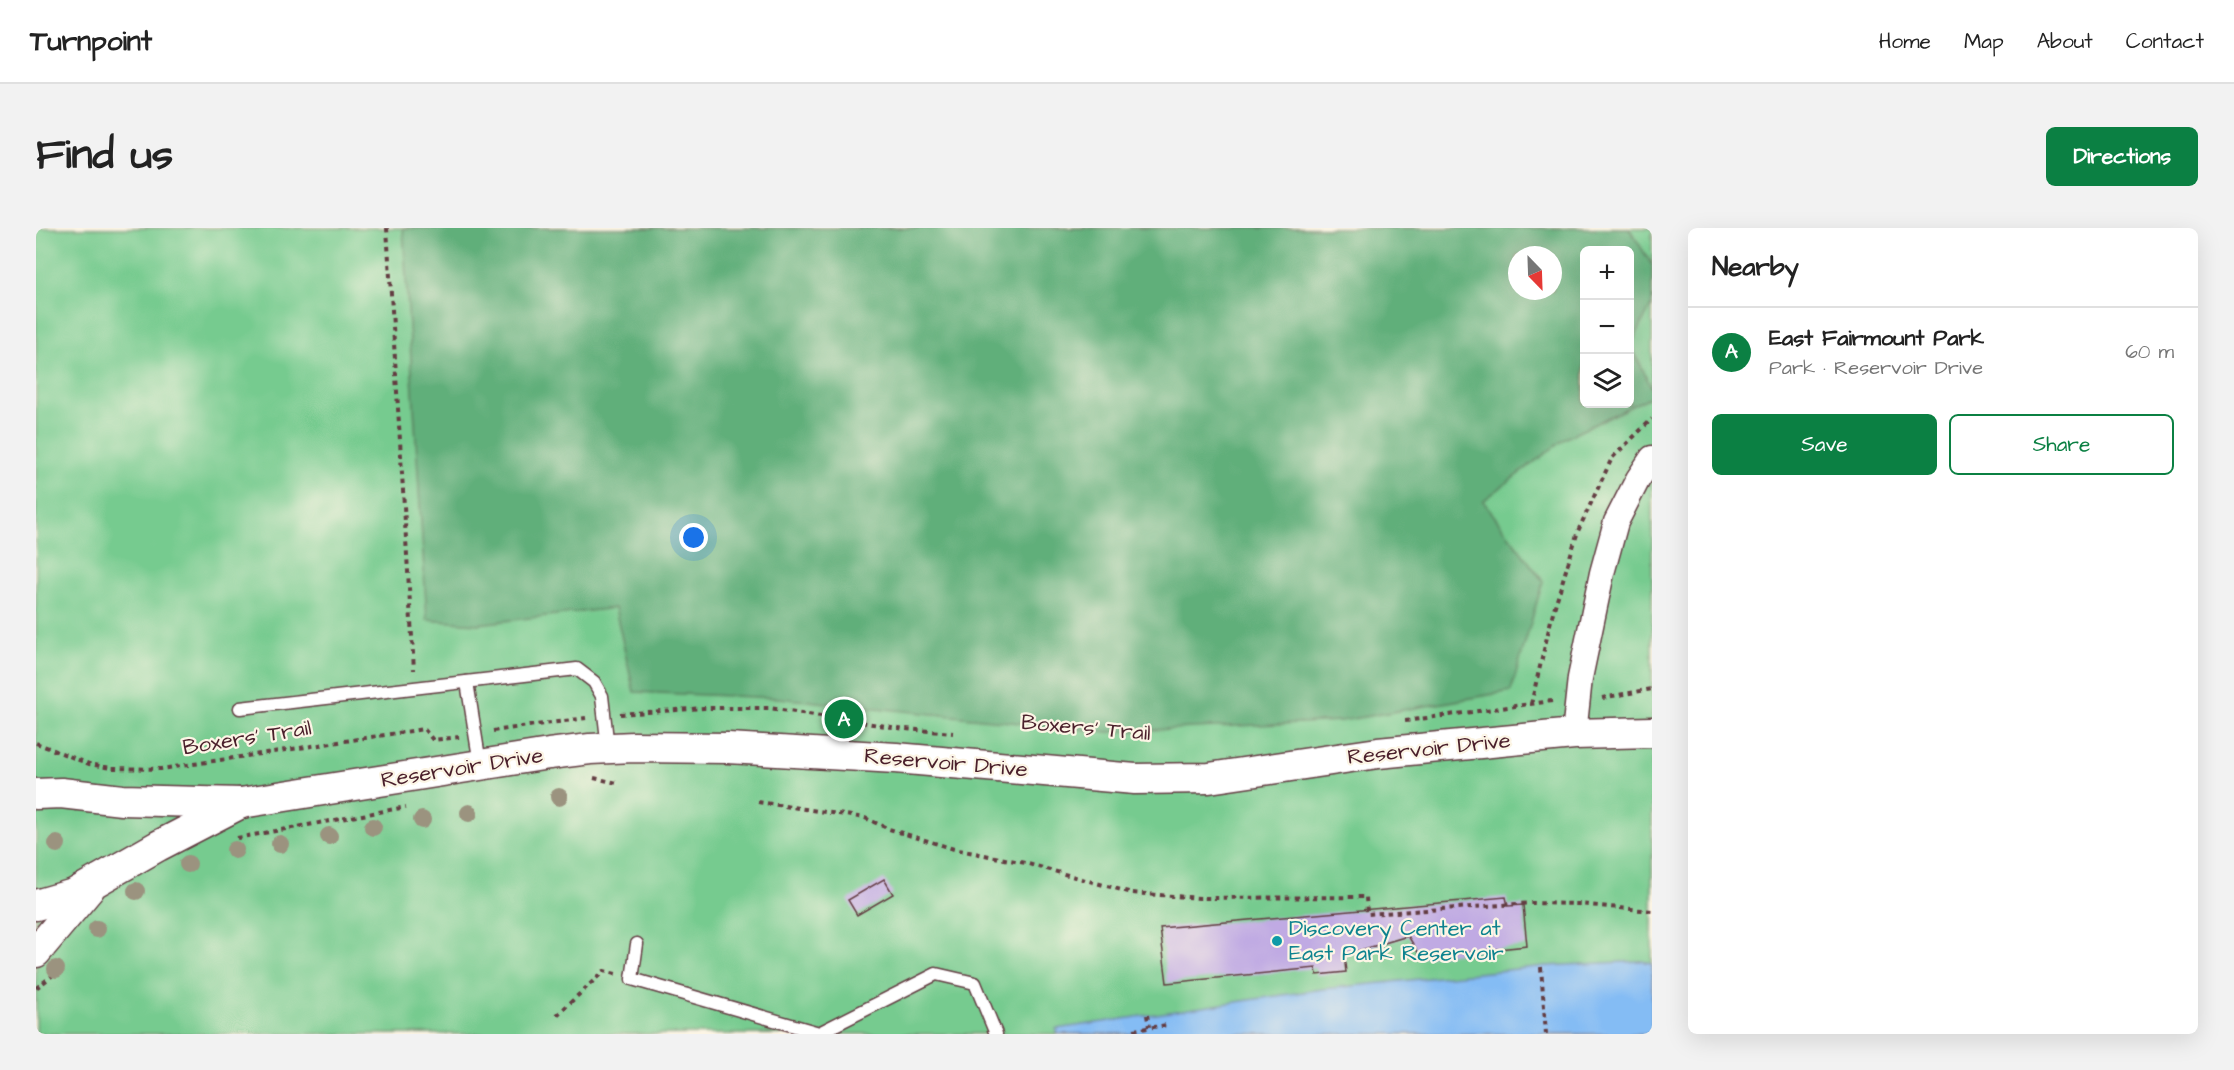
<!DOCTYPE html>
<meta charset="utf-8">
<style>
body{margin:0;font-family:"Architects Daughter",sans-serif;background:#f2f2f2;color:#222}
.controls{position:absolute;right:18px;top:18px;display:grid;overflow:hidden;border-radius:9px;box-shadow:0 6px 24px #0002}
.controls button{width:54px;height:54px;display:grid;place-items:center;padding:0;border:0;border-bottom:2px solid #e0e0e0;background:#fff;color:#222;font:30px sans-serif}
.compass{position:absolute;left:1472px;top:18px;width:54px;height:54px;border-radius:50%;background:#fff;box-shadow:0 6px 24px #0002;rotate:157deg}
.you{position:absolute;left:658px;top:310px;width:21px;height:21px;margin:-15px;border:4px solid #fff;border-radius:50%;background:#1a73e8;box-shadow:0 0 0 9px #1a73e833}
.badge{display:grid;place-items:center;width:39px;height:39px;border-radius:50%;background:#0b8043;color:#fff;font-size:20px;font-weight:700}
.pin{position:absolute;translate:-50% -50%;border:3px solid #fff;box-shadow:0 2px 6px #0006}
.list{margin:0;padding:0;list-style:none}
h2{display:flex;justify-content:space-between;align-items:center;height:78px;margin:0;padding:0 24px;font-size:26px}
h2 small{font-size:20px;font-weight:400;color:#767676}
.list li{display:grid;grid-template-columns:39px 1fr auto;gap:18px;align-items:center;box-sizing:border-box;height:90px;padding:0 24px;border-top:2px solid #e0e0e0}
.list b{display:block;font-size:22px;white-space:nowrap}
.list p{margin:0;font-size:20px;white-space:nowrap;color:#767676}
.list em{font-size:20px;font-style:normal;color:#767676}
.actions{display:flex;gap:12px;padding:18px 24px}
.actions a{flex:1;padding:14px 0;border:2px solid #0b8043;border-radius:9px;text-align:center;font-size:21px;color:#0b8043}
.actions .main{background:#0b8043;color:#fff}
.icon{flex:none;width:33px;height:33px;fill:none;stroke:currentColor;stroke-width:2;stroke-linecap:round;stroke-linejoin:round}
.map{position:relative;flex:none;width:1616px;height:806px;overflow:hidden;border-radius:9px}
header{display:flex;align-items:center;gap:36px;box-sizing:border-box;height:84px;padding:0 30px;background:#fff;border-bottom:2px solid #e0e0e0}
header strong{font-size:28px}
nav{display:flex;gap:33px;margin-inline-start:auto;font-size:21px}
.intro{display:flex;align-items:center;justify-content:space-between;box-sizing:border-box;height:144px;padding:0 36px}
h1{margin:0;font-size:42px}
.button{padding:15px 27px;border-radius:9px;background:#0b8043;color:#fff;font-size:21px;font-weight:700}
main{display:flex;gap:36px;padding:0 36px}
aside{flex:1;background:#fff;border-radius:9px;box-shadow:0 6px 24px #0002}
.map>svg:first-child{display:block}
.green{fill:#76cb8f;stroke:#60755d;stroke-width:1.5;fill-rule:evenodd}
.forest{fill:#60af7a;stroke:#556752;stroke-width:1.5;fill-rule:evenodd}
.water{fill:#84bcf4;stroke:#676e90;stroke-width:1.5}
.building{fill:#c0aae3}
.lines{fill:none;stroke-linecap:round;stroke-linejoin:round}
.service-casing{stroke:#633c42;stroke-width:15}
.minor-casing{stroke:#633c42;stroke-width:27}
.tertiary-casing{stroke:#633c42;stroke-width:33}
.path{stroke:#633c42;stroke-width:4;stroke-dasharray:4.5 4.5;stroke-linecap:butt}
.service{stroke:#fff;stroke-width:12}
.minor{stroke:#fff;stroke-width:24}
.tertiary{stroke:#fff;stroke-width:30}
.tree{fill:#9b937f}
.culture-dot{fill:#0f9aa8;stroke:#fcf5e5;stroke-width:2}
.labels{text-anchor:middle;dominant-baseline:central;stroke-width:4.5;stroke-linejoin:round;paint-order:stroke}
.street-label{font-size:22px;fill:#4a1f2b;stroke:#fcf5e5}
.culture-label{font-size:22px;fill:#0d838f;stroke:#fcf5e5;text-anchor:start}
</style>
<header>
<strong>Turnpoint</strong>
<nav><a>Home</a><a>Map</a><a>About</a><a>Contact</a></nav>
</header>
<div class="intro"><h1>Find us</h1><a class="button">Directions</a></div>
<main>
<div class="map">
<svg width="1616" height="806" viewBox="0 0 1616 806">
<rect width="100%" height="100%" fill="#fcf5e5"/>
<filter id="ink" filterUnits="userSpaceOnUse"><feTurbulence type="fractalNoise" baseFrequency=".0167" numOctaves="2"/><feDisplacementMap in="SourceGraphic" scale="12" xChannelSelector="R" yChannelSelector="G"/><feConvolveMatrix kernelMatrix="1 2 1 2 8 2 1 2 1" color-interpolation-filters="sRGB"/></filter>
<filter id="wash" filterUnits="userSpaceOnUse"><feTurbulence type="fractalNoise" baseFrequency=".008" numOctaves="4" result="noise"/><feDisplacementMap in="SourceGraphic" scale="24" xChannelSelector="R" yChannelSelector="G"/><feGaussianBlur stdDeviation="1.35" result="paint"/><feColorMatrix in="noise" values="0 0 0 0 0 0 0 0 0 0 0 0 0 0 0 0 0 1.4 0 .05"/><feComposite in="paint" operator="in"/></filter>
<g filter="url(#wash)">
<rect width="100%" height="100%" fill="#efe2c2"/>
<path class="green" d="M0,0H1616V806H0ZM1548,22H1594V176H1548ZM1481,27H1517V63H1481Z"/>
<path class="forest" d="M367,0H1593L1616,37V76L1595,117L1616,161V168L1530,210L1447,273L1507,353L1475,463L1305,493L1072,504L743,470L598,464L579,380L442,396L391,392ZM1548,22H1594V176H1548ZM1481,27H1517V63H1481Z"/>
<path class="water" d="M1605,733L1616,735V806H1022L1020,801L1287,761L1510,738Z"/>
<g id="blocks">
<g class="building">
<path d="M848,651L857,666L821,687L812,672Z"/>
<path d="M1470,669L1472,678L1487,677L1491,718L1385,729L1372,708L1308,727L1310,744L1281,747L1280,740L1131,755L1124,700Z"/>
</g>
</g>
</g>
<g filter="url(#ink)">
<use href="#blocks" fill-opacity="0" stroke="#633c42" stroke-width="1.5"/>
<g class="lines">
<g class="service-casing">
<g id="service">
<path d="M431,454L444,536"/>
<path d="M204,480L541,441L558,454L566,468L572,520"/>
<path d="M601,716L596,751L783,805L900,746L939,755L960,806"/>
</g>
</g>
<g class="minor-casing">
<path id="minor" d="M1538,506L1544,450L1566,345L1580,294L1602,251L1616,230"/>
</g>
<g class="tertiary-casing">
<g id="tertiary">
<path d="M0,566L25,565L86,572L205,575L513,526L554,521L598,519L692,520L860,530L1099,551L1173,550L1342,525L1538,506L1616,504"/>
<path d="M0,677L38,666L122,618L205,575"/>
<path d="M0,724L53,661"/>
</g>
</g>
<g class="path">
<path d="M351,0L378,442"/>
<path d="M1566,470L1616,461"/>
<path d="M1495,476L1517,384L1542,303L1576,230L1616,191"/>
<path d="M584,486L668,480H733L869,501L917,505"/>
<path d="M1369,493L1516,473"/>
<path d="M457,503L550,490"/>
<path d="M0,515L53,536L75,540L125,541L388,501L397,512L423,509"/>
<path d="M558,550L581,555"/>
<path d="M722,574L829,590L853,601L918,621L989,635L1096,665L1164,670L1330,669L1331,686L1496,675L1542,676L1616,683"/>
<path d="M201,610L370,579"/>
<path d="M1505,739L1510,806"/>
<path d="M0,760L16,748"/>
<path d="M521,787L568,743L580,746"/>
<path d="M1111,787L1113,799"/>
<path d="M1098,802L1131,797"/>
</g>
<use href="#service" class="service"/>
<use href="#minor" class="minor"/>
<use href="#tertiary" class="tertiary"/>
</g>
<g class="tree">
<circle cx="523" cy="569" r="9"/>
<circle cx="433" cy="585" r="9"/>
<circle cx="386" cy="592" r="9"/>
<circle cx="337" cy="599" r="9"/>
<circle cx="293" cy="608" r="9"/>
<circle cx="21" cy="616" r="9"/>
<circle cx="244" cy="616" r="9"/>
<circle cx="199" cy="622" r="9"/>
<circle cx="152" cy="636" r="9"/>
<circle cx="100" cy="663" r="9"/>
<circle cx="61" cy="701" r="9"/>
<circle cx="20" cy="741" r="9"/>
</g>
</g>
<circle class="culture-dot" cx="1241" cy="713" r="6"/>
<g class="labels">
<g class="street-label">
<text transform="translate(1050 500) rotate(5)">Boxers' Trail</text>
<text transform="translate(211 510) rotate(-9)">Boxers' Trail</text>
<text transform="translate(1393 521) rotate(-6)">Reservoir Drive</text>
<text transform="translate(910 535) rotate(5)">Reservoir Drive</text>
<text transform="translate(426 540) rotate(-9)">Reservoir Drive</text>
</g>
<g class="culture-label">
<text x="1253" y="700">Discovery Center at<tspan x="1253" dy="25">East Park Reservoir</tspan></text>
</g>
</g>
</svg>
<div class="controls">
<button>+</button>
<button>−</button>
<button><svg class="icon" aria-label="layers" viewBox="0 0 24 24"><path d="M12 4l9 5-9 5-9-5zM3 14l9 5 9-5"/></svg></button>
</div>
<svg class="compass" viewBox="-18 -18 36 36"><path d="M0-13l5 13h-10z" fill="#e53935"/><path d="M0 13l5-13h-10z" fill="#767676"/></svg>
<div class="you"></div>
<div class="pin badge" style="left:808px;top:491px">A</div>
</div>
<aside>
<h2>Nearby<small></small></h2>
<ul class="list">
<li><span class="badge">A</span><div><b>East Fairmount Park</b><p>Park · Reservoir Drive</p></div><em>60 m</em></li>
</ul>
<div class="actions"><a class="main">Save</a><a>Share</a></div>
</aside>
</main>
